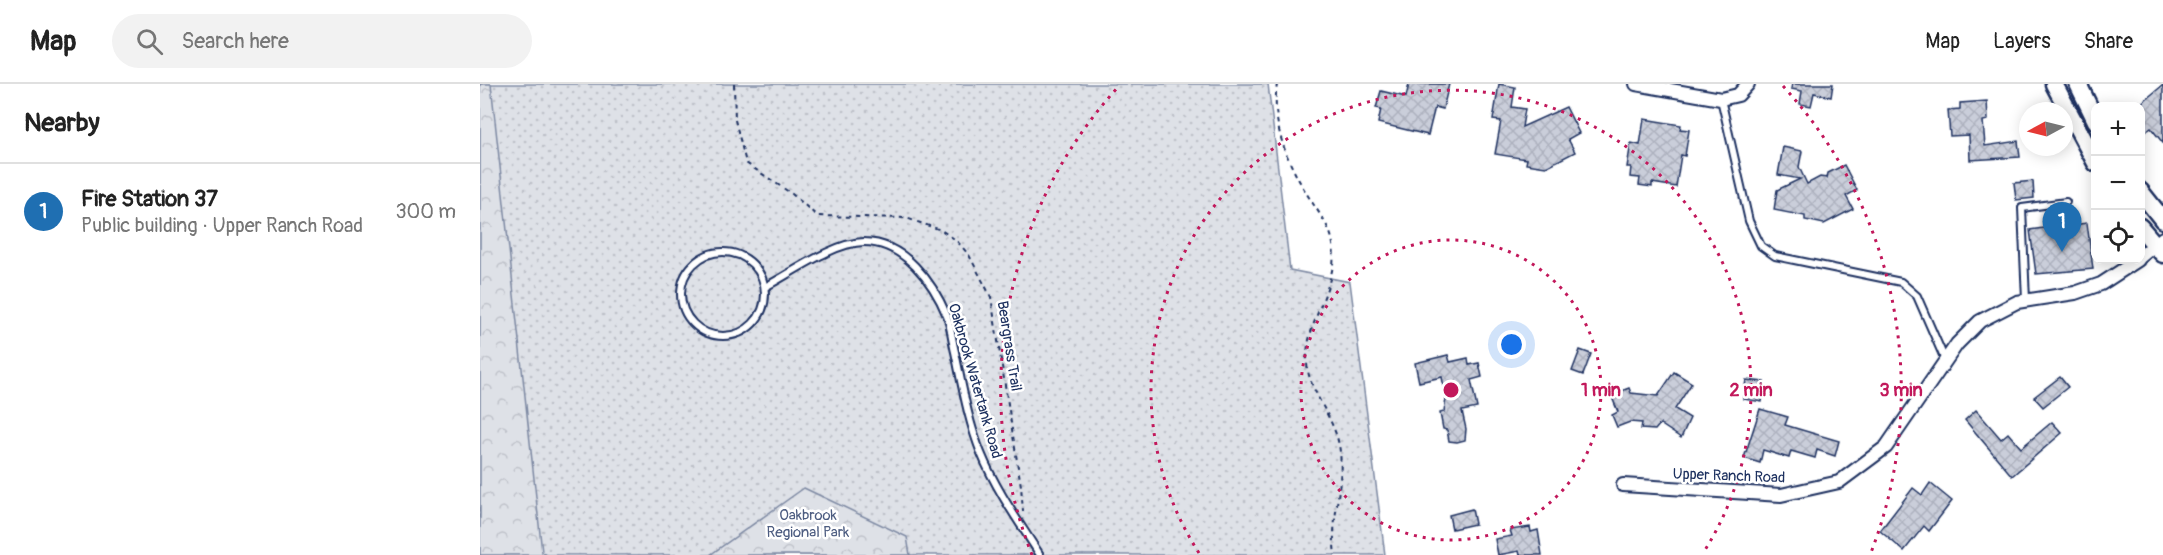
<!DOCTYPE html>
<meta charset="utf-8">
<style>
body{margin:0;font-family:Pangolin,sans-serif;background:#f2f2f2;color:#222}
.controls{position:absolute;right:18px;top:18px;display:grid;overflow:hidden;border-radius:12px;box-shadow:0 3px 15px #0003}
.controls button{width:54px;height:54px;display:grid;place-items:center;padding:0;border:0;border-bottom:2px solid #e0e0e0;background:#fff;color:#222;font:30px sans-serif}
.compass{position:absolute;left:1539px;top:18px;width:54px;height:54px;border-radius:50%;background:#fff;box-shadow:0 3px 15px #0003;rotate:263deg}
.you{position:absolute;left:1032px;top:261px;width:21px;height:21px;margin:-15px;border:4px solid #fff;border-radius:50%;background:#1a73e8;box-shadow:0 0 0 9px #1a73e833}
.badge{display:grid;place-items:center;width:39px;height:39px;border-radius:50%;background:#1f6fb2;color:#fff;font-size:20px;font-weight:700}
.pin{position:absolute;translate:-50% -50px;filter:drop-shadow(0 2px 3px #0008)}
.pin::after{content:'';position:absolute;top:32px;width:21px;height:18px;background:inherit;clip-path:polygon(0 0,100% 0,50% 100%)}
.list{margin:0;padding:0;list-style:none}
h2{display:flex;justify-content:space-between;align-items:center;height:78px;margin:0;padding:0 24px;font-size:26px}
h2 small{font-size:20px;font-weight:400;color:#767676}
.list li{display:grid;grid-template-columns:39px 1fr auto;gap:18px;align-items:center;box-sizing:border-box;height:96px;padding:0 24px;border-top:2px solid #e0e0e0}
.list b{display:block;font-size:22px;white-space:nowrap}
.list p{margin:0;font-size:20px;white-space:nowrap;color:#767676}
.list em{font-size:20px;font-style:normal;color:#767676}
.icon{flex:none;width:33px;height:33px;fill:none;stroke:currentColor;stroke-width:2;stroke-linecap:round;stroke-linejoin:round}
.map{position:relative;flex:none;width:1683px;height:471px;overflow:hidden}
header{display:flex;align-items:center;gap:36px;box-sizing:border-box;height:84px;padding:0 30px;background:#fff;border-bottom:2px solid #e0e0e0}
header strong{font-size:28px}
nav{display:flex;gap:33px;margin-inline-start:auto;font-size:21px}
.search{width:420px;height:54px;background:#f2f2f2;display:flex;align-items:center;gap:15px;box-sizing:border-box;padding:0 21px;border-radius:33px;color:#767676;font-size:22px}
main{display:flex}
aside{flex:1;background:#fff}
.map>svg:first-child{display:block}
.grass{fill:url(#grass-dots);stroke:#7c88a2;stroke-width:1.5}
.park{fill:url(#park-crowns);stroke:#7c88a2;stroke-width:1.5}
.building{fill:url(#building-cross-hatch);stroke:#1b2f5e;stroke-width:1.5}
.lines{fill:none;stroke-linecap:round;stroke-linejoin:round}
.service-casing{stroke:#1b2f5e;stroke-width:10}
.minor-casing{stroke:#1b2f5e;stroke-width:16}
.secondary-casing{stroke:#1b2f5e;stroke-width:21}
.path{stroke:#1b2f5e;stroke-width:2;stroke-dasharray:4.5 4.5;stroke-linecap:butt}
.service{stroke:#fff;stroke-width:6}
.minor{stroke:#fff;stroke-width:12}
.secondary{stroke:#fff;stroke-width:16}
.ring{fill:none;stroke:#c2185b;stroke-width:3;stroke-dasharray:3 6}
.labels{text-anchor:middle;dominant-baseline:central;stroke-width:5;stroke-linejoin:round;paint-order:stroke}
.street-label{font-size:15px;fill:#1b2f5e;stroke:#fff}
.park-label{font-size:15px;fill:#4c5c80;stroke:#fff}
.centre{fill:#c2185b;stroke:#fff;stroke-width:3}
.ring-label{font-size:18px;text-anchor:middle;font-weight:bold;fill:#c2185b;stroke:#fff;stroke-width:5;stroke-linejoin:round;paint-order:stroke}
</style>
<header>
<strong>Map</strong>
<div class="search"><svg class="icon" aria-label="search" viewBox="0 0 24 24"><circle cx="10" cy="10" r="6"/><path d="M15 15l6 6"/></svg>Search here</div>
<nav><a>Map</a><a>Layers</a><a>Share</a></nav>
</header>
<main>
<aside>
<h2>Nearby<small></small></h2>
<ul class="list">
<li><span class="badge">1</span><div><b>Fire Station 37</b><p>Public building · Upper Ranch Road</p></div><em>300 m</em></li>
</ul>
</aside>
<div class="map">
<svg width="1683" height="471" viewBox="0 0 1683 471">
<defs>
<pattern id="grass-dots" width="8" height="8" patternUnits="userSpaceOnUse" patternTransform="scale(1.5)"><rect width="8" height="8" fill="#dee1e7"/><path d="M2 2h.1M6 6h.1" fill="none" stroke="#bec1c9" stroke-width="1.8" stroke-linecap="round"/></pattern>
<pattern id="park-crowns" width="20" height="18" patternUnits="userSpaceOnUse" patternTransform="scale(1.5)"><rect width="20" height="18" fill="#dee1e7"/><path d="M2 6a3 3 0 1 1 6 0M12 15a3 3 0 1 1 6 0" fill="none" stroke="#bec1c9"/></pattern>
<pattern id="building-cross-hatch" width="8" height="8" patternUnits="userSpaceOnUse" patternTransform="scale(1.5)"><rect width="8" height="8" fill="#caceda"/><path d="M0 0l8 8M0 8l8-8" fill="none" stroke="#adb1be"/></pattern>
</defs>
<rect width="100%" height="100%" fill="#fff"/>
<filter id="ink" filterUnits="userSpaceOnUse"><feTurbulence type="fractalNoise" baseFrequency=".0167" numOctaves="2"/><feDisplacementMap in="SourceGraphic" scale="12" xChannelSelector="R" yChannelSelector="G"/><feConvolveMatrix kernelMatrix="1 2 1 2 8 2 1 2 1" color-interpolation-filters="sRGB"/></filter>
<g filter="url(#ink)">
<path class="grass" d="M0,0H788L810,186L870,198L905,471H0Z"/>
<g class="park">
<path d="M0,0H11L62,468L67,471H0Z"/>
<path d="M324,404L427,453L430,471H230Z"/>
</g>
<g class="building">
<path d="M929,0H969L963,25L955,23L948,51L898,39L901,25L896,24L901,7L926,13Z"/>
<path d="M1019,0L1035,3L1032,23L1045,25L1042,43L1086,23L1099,49L1088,55L1095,68L1066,83L1046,80L1047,75L1015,70L1021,37L1013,36Z"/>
<path d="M1312,0H1353L1351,13L1334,9L1331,22L1320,20L1322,7L1311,5Z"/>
<path d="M1683,1V59L1671,44L1660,52V20Z"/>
<path d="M1507,17L1508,36L1503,37L1505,62L1538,57L1540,73L1490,76L1489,51L1470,52L1468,26L1480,25V19Z"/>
<path d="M1164,35L1201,41L1200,45L1209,46L1205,72L1201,71L1196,103L1172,99V103L1159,101L1160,94L1150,93L1151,83H1147L1151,59L1160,61Z"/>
<path d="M1303,63L1322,67L1319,83L1327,100L1340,93L1347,94L1348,89L1364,81L1377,106L1366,112L1373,125L1344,140L1325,136V132L1294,126L1297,106L1320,95L1298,91Z"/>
<path d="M1553,97L1554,114L1536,116L1534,99Z"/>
<path d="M1607,139L1613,185L1556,190L1550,146L1570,143L1571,151L1593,148L1592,141Z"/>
<path d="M1100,266L1111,270L1103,291L1092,287Z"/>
<path d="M968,271L970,278L988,274L989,281L999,279L1002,293L991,296L997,324L982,327L986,345L985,356L977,358L969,357L967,346L963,345L960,329L964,328L966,314L962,293L939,298L935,279Z"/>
<path d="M1194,288L1212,299L1195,325L1210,334L1201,354L1180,340L1175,346L1161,345L1162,339L1150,338L1137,343L1132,331L1138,328L1131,311L1149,304L1151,309L1178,312Z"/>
<path d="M1580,293L1588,303L1563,323L1554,313Z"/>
<path d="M1266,296L1284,298L1282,318L1263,315Z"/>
<path d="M1280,325L1308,333L1305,341L1359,357L1355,372L1337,366L1335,374L1311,367L1309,374L1283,366L1280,379L1264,374Z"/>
<path d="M1496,326L1521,355L1528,349L1541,364L1572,338L1582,349L1532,392L1485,336Z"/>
<path d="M1450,399L1472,417L1449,447L1444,442L1424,467L1400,447L1433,404L1442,411Z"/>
<path d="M992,425L995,440L972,445L969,431Z"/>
<path d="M1050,443L1051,448L1058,446L1062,471H1040L1039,467L1018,471L1015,455L1032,452L1030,446Z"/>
</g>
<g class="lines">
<g class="service-casing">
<g id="service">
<path d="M1241,15L1269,137L1281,162L1295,172L1421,198L1437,212L1465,276"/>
<circle cx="243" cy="210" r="42"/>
<path d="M285,203C312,189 354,158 384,158C424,158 453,198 467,232C471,243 472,256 475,268C482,301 488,337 501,369C516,406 539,438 560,471"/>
<path d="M1546,216L1542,124L1586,118"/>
</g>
</g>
<g class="minor-casing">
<g id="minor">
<path d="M1156,0L1241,15L1258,11L1268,0"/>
<path d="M1660,173L1683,154"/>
<path d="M1143,401L1301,411L1359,398L1406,363L1477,260L1500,237L1537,218L1595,209L1621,200L1658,176"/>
</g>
</g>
<g class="secondary-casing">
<g id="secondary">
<path d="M1574,0L1616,79"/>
<path d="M1598,0L1616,37"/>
<path d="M1660,107L1683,136"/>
<path d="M1660,143L1683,170"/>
</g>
</g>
<g class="path">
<path d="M254,0L255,36L266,79L312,110L337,132L426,134L461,146L476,156L489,171L511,213L541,402L543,427"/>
<path d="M797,0C791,43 808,80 830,115C837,126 849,142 852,155C862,199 824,237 827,279C828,308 857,335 860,368C864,403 850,435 855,471"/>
</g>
<use href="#service" class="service"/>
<use href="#minor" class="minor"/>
<use href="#secondary" class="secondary"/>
</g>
</g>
<g class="ring">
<circle cx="971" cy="306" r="150"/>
<path d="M719 469A300 300 0 1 1 1223 469"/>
<path d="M552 471A450 450 0 0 1 639 2M1303 2A450 450 0 0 1 1390 471"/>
</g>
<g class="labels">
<g class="street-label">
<text transform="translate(529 262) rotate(81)">Beargrass Trail</text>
<text transform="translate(495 297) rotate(74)">Oakbrook Watertank Road</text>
<text transform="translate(1249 392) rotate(2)">Upper Ranch Road</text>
</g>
<g class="park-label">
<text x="328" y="431">Oakbrook<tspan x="328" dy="17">Regional Park</tspan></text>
</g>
</g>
<circle cx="971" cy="306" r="9" class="centre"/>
<g class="ring-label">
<text x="1121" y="312">1 min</text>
<text x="1271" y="312">2 min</text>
<text x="1421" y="312">3 min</text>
</g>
</svg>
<div class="controls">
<button>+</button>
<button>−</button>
<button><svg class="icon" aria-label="locate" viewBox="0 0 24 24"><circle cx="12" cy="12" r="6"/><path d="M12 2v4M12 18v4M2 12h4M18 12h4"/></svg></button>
</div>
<svg class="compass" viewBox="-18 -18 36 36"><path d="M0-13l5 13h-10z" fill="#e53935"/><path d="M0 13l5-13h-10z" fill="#767676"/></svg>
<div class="you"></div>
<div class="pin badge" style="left:1582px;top:168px">1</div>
</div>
</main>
